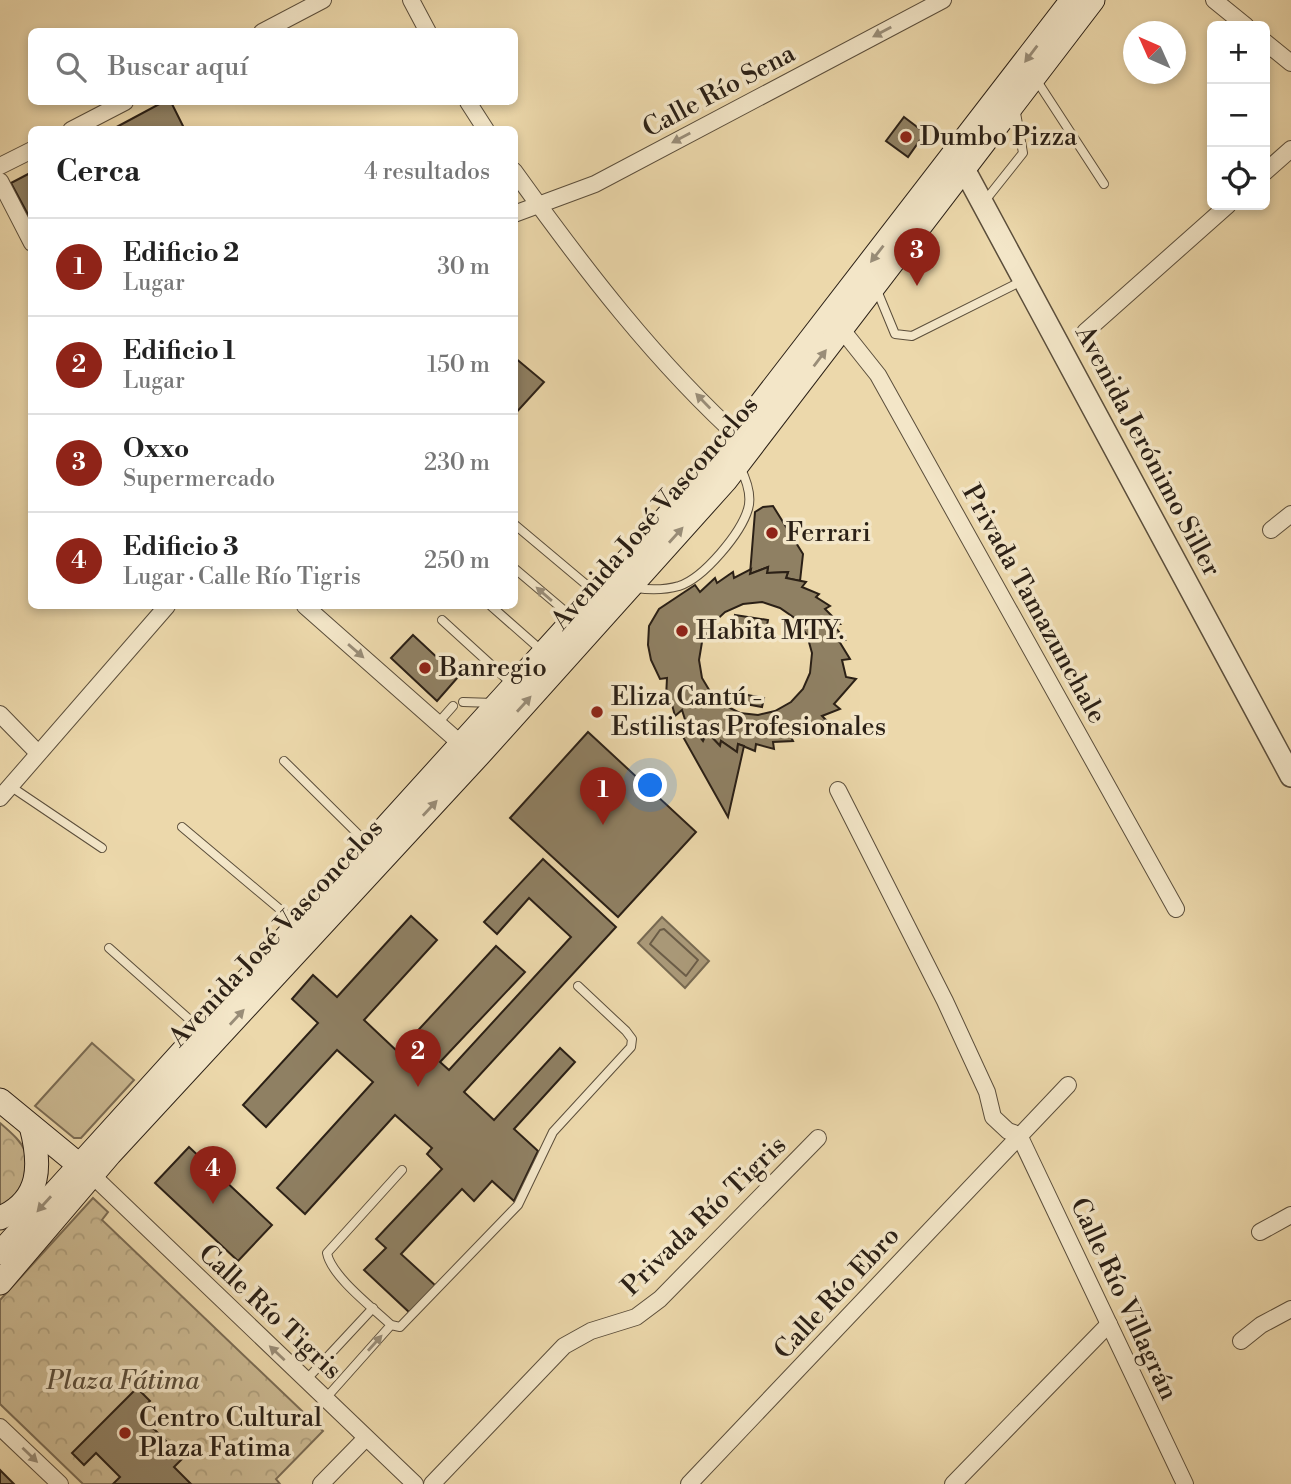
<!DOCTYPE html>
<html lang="es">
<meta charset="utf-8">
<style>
body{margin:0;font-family:"Libre Bodoni",serif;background:#f6f6f6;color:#222}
.controls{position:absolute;right:21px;top:21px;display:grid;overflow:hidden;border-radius:10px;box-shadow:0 4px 10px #0003}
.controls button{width:63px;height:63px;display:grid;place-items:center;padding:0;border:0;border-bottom:2px solid #e0e0e0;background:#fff;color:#222;font:35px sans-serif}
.compass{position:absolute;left:1123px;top:21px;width:63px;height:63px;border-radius:50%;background:#fff;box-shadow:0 4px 10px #0003;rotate:315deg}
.you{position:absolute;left:651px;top:786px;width:24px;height:24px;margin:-18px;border:5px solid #fff;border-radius:50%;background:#1a73e8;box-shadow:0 0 0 10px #1a73e833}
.badge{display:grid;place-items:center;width:46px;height:46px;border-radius:50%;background:#8f2418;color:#fff;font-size:23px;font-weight:700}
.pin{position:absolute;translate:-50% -58px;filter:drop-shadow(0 2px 4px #0008)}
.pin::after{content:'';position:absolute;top:37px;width:24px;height:21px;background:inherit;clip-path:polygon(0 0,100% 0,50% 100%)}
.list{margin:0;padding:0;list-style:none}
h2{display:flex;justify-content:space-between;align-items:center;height:91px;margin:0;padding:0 28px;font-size:30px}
h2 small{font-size:23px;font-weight:400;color:#767676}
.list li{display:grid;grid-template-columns:46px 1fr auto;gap:21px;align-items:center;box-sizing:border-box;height:98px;padding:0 28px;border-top:2px solid #e0e0e0}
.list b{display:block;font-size:26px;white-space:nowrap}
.list p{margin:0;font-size:23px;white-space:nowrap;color:#767676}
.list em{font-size:23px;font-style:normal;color:#767676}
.icon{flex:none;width:38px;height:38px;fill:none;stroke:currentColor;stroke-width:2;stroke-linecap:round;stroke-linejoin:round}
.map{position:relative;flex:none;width:1291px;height:1484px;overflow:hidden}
.search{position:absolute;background:#fff;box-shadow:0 4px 10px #0003;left:28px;top:28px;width:490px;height:77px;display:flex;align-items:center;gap:18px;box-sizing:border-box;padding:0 24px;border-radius:10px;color:#767676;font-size:26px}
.panel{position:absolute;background:#fff;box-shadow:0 4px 10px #0003;left:28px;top:126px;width:490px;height:483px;border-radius:10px}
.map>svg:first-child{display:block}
.grass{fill:#cbb992;stroke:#7b6c54;stroke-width:2}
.park{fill:url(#park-crowns);stroke:#7b6c54;stroke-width:2}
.water{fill:#aa9978;stroke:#776951;stroke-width:2}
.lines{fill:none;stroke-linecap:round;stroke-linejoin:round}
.shore{stroke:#6a5c47;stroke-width:2}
.building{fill:#8f8063;stroke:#2b2016;stroke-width:2;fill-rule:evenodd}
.service-casing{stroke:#5b4e3b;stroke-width:10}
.minor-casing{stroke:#5b4e3b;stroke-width:18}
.tertiary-casing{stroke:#5b4e3b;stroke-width:24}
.secondary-casing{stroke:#2b2016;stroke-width:25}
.service{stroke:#f3e6c8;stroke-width:8}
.minor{stroke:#f3e6c8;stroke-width:16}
.tertiary{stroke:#f3e6c8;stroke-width:21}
.secondary{stroke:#f3e6c8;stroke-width:23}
.oneway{fill:#998d78}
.poi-dot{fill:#8f2418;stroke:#f3e6c8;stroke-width:2.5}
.labels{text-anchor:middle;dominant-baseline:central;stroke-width:7;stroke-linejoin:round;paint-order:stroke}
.street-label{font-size:26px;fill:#2b2016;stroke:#f3e6c8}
.poi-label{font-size:26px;fill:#2b2016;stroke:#f3e6c8;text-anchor:start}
.park-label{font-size:26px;font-style:italic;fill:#5b4e3b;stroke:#f3e6c8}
</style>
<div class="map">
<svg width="1291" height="1484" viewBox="0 0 1291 1484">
<defs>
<pattern id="park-crowns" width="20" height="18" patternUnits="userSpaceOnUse" patternTransform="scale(1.75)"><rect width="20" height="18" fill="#cbb992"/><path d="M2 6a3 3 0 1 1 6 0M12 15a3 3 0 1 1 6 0" fill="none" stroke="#ae9f7d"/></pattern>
</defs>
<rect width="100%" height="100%" fill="#ecd8ab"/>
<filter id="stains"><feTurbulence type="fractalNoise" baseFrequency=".00286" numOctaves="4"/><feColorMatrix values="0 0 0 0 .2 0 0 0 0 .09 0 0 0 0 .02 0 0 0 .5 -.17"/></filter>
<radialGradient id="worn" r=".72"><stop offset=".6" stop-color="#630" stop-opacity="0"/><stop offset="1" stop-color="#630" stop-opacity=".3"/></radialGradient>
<path class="grass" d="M92,1043L134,1080L81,1138H74L35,1106Z"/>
<g class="park">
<path d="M0,1123C29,1148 28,1150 26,1188L0,1213Z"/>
<path d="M93,1198L108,1212L102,1220L323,1431L276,1479L280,1484H83L0,1404V1300Z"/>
</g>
<path class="water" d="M662,917L709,961L685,988L638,943Z"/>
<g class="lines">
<path class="shore" d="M664,929L698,960L686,976L650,944L660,930Z"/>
</g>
<g class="building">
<path d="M163,102H171L185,130H111Z"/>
<path d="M904,117L925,133L908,157L886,141Z"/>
<path d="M32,172V222L11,183Z"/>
<path d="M514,357L544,382L514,415Z"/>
<path d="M773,506L803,554L800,581L786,578L788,572L767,573L768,567L750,574L755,512L763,507Z"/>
<path d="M768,567L767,573L788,572L786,578L806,582L802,587L819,594L816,597L830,606L825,609L840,624L834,625L845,640L839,641L850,659L842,660L846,677L856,679L834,704L840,709L822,716L826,720L807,728L810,732L791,737L793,741L773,742L774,749L756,744L755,751L738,744L737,752L721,741L720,746L707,732L703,741L691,725L688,729L682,710L675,716L670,697L666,698L667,678L660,679L651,660L648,645L649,626L659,609L695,585L700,592L715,578L717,583L733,572L734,578L751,569L750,574ZM762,602L780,608L796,619L807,635L812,653L810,673L803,689L791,702L775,711L758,715L740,713L724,705L711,693L702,678L699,660L702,642L711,625L725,612L743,604Z"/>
<path d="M735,615L768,620L766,630L733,624Z"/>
<path d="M413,635L458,677L437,701L391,658Z"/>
<path d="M731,692L764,698L762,707L729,701Z"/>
<path d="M691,725L703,741L707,732L720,746L721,741L737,752L738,744L744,746L728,817L682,735Z"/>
<path d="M588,732L696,832L618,917L510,818Z"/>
<path d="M543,859L616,927L464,1092L494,1120L560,1048L575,1062L514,1129L538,1151L514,1201L492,1181L474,1201L462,1189L401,1254L436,1286L410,1313L364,1270L386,1248L376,1239L442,1169L427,1154L432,1148L395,1115L305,1214L277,1188L373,1082L337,1050L266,1127L243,1105L318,1023L292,999L313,975L337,997L411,916L437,940L364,1020L398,1052L496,946L525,972L440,1062L449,1070L571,937L529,898L497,934L484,922Z"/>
<path d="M189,1147L272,1225L238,1261L155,1183Z"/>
<path d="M137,1388L150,1401L138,1413L183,1458L174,1467L191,1484H113L120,1477L96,1453L84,1465L72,1453Z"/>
<path d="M0,1470L14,1484H0Z"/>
</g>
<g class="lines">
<g class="service-casing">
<g id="service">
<path d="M1037,81L1104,184"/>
<path d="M984,202L1023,153L1015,107"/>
<path d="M876,288L895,334L912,336L1022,281"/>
<path d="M514,524L595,592"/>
<path d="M514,568L572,617"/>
<path d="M636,588C650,590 665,590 679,586C704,578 741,533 748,509C752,496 746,479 740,467"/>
<path d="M491,606L541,650"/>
<path d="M442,620L511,683"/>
<path d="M463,702L494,703"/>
<path d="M438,723L453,706"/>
<path d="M284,761L368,844"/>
<path d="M10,786L102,848"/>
<path d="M182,827L295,922"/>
<path d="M109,948L199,1028"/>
<path d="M402,1170L327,1253C331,1276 373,1308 391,1325L400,1327L518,1205L553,1132L631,1047L632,1039L626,1031L578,986"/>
<path d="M306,1380L373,1308"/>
<path d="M326,1398L391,1325"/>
</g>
</g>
<g class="minor-casing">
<g id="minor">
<path d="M411,0L428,32"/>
<path d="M1214,0L1246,26"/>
<path d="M262,32L323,0"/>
<path d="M1265,42L1291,63"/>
<path d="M468,102L486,130"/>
<path d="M71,130L125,102"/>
<path d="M0,166L32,150"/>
<path d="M514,171C583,267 656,363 744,442"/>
<path d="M1265,172L1291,149"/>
<path d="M0,181L32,243"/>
<path d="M514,214L595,184L943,0"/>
<path d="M835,321L878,375L1176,909"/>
<path d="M1085,332L1228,205"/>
<path d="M1271,530L1291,514"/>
<path d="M305,606L460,743"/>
<path d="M0,714L38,753"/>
<path d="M838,790L945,1001L987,1092L993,1117L1008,1131L1019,1135"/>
<path d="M0,798L167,606"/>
<path d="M1019,1135L1185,1484"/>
<path d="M92,1175L415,1484"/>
<path d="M1260,1232L1291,1215"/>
<path d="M1241,1341L1261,1325L1291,1309"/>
<path d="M0,1427L60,1484"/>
<path d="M321,1484L366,1438"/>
<path d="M432,1484L564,1346L591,1331L636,1317L660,1299L818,1138"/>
<path d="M689,1484L1068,1085"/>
<path d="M953,1484L1109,1324"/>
</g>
</g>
<g class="tertiary-casing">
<path id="tertiary" d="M957,156L1291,776"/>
</g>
<g class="secondary-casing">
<g id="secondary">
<path d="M0,1100L90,1174"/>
<path d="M0,1218C42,1200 41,1164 31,1126"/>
<path d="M0,1253L712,467L1072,0"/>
<path d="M0,1283L110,1154L479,755L726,480L1093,0"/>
</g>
</g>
<use href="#service" class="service"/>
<use href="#minor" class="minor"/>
<use href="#tertiary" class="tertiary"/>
<use href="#secondary" class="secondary"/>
</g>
<defs><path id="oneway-solid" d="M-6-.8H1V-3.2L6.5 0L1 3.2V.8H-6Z" transform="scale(1.75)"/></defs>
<g class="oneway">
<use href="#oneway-solid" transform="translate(882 32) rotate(152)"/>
<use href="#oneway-solid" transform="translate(1031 54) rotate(127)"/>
<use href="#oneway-solid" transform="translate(681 138) rotate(152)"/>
<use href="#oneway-solid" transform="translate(877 254) rotate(128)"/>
<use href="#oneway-solid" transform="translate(820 358) rotate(-53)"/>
<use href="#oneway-solid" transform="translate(703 401) rotate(-134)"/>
<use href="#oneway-solid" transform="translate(676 535) rotate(-48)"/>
<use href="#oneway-solid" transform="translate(544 594) rotate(-139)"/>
<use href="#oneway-solid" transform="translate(356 651) rotate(41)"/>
<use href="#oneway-solid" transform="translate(524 704) rotate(-48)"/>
<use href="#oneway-solid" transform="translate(430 808) rotate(-47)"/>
<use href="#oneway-solid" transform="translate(237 1017) rotate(-47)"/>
<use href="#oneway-solid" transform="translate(44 1204) rotate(132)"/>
<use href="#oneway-solid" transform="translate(375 1343) rotate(-48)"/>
<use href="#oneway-solid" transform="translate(277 1353) rotate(-137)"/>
<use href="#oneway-solid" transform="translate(30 1455) rotate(44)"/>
</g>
<g class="poi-dot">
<circle cx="906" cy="137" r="7"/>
<circle cx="772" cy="533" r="7"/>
<circle cx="682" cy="631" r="7"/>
<circle cx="425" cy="668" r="7"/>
<circle cx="597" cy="712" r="7"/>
<circle cx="125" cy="1433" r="7"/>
</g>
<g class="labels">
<g class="street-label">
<text transform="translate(719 91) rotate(-28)">Calle Río Sena</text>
<text transform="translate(1148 451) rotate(62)">Avenida Jerónimo Siller</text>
<text transform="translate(655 513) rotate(-49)">Avenida José Vasconcelos</text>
<text transform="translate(1034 604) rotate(61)">Privada Tamazunchale</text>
<text transform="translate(276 933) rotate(-47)">Avenida José Vasconcelos</text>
<text transform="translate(704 1216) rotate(-44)">Privada Río Tigris</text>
<text transform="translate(837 1293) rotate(-47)">Calle Río Ebro</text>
<text transform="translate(1124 1299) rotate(65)">Calle Río Villagrán</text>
<text transform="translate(270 1312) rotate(43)">Calle Río Tigris</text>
</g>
<g class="poi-label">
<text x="920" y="137">Dumbo Pizza</text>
<text x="786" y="533">Ferrari</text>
<text x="696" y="631">Habita MTY.</text>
<text x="439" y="668">Banregio</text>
<text x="611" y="697">Eliza Cantú -<tspan x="611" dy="30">Estilistas Profesionales</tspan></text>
<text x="139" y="1418">Centro Cultural<tspan x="139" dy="30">Plaza Fatima</tspan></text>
</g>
<g class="park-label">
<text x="123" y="1381">Plaza Fátima</text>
</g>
</g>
<rect width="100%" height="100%" filter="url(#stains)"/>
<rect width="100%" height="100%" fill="url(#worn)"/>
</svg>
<div class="controls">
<button>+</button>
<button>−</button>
<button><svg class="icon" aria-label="locate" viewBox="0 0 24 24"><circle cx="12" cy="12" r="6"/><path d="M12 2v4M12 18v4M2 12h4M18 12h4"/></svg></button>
</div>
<svg class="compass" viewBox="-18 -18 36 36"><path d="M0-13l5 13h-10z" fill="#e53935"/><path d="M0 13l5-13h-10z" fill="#767676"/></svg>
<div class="you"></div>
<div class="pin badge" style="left:603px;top:825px">1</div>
<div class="pin badge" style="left:418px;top:1087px">2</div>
<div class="pin badge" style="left:917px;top:286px">3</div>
<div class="pin badge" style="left:213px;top:1204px">4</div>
<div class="search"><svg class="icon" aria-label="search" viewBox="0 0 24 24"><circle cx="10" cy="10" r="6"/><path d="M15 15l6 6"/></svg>Buscar aquí</div>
<section class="panel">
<h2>Cerca<small>4 resultados</small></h2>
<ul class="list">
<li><span class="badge">1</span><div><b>Edificio 2</b><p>Lugar</p></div><em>30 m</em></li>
<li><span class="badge">2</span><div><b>Edificio 1</b><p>Lugar</p></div><em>150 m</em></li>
<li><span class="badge">3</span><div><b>Oxxo</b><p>Supermercado</p></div><em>230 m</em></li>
<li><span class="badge">4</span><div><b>Edificio 3</b><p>Lugar · Calle Río Tigris</p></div><em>250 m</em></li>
</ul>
</section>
</div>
